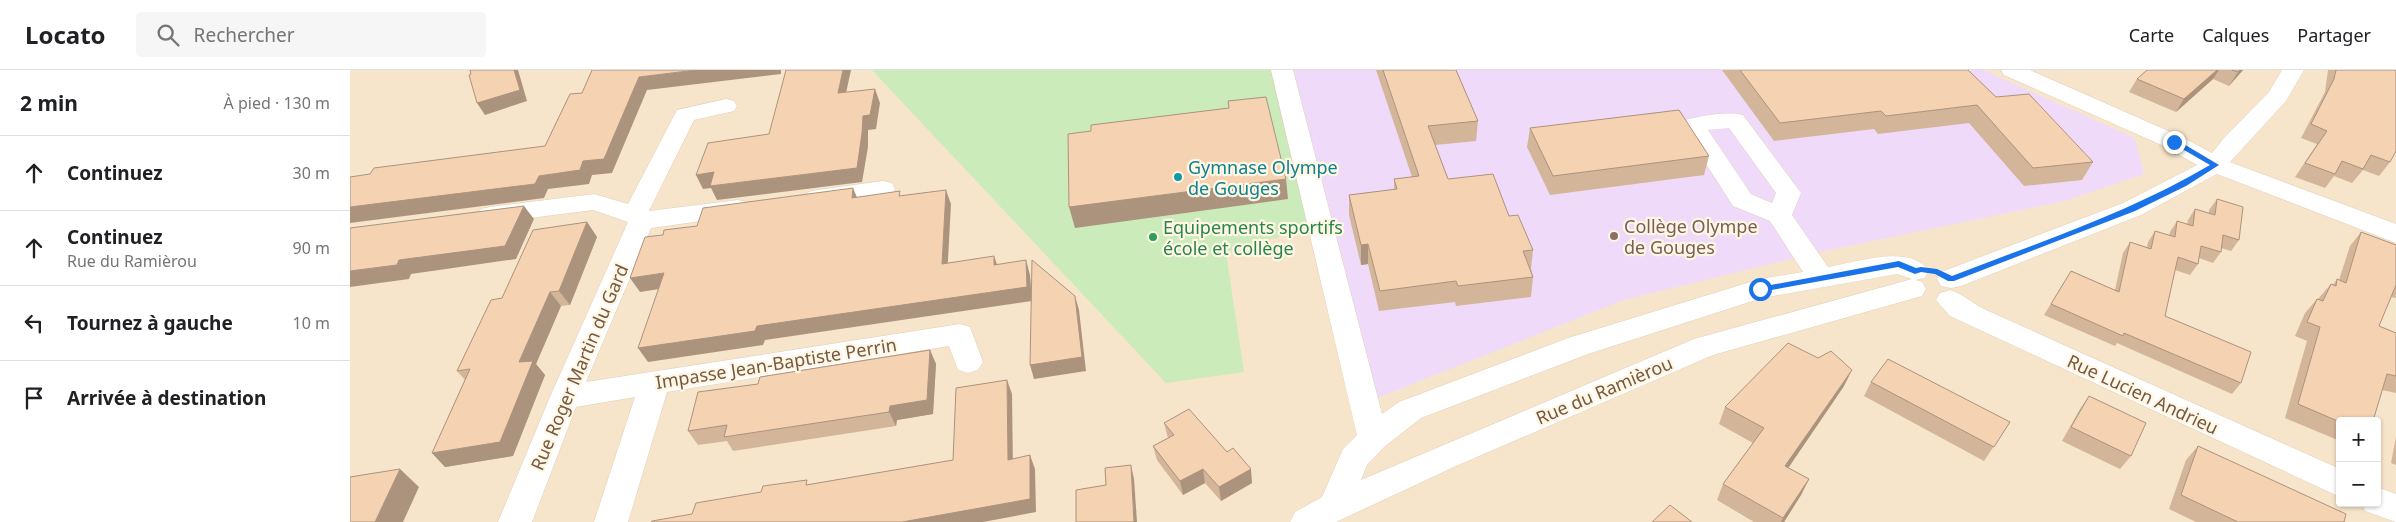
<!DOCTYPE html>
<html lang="fr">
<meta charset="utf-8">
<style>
body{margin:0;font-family:"Noto Sans",sans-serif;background:#f6f6f6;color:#202124}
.controls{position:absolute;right:15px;bottom:15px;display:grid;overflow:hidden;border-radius:5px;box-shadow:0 1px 4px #0004}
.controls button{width:45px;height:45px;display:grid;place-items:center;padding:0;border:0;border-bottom:1px solid #e0e0e0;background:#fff;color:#202124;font:25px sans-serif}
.stop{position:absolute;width:15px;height:15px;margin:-11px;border:4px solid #1a73e8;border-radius:50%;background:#fff}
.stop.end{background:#1a73e8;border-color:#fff;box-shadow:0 1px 5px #0008}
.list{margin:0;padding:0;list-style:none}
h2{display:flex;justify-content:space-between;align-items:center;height:65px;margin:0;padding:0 20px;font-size:21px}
h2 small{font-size:16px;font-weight:400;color:#757577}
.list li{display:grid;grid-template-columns:32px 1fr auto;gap:15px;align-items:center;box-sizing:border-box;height:75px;padding:0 20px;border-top:1px solid #e0e0e0}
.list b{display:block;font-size:19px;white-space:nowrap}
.list p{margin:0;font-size:16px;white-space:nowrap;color:#757577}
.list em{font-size:16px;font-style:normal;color:#757577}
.icon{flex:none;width:28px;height:28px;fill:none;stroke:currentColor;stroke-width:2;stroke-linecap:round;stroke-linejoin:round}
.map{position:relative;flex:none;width:2046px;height:452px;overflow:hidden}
header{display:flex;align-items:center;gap:30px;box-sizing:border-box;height:70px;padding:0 25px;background:#fff;border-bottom:1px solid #e0e0e0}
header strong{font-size:24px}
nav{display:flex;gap:28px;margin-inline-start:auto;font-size:18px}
.search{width:350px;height:45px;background:#f6f6f6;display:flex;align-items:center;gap:12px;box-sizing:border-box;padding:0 18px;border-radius:5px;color:#757577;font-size:19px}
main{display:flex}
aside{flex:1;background:#fff}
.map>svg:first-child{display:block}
.residential{fill:#f6e5ca;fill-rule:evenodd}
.education{fill:#f0daf9}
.green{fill:#cbebbb}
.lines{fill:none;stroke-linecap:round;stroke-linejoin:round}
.minor-casing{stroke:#e2cfb8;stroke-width:1}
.minor{fill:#fff;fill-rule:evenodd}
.wall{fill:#d3b599}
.shaded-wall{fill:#ac937d}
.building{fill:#f5d2b2;stroke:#ac937d}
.route{fill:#1a73e8}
.culture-dot{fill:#0f9aa8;stroke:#fff6e4;stroke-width:2}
.education-dot{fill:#8d6e63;stroke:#fff6e4;stroke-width:2}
.leisure-dot{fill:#2e9e5b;stroke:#fff6e4;stroke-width:2}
.labels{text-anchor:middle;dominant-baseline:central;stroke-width:4.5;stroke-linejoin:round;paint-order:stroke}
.culture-label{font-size:18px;fill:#0d838f;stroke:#fff6e4;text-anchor:start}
.education-label{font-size:18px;fill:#785e54;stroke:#fff6e4;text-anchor:start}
.leisure-label{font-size:18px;fill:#27864d;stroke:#fff6e4;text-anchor:start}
.street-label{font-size:18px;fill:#745944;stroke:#fff6e4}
</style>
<header>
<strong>Locato</strong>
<div class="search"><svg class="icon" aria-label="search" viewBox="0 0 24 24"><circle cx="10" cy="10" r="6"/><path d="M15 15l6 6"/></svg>Rechercher</div>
<nav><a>Carte</a><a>Calques</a><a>Partager</a></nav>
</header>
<main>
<aside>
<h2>2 min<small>À pied · 130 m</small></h2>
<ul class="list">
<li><svg class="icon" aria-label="ahead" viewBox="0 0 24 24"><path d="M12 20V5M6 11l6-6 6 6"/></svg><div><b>Continuez</b></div><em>30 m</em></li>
<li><svg class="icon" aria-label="ahead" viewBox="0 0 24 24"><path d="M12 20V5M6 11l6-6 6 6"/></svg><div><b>Continuez</b><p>Rue du Ramièrou</p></div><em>90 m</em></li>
<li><svg class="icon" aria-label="left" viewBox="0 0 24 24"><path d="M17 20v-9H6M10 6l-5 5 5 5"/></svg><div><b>Tournez à gauche</b></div><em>10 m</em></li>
<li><svg class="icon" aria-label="arrive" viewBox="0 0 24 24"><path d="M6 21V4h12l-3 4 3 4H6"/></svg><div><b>Arrivée à destination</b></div></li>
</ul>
</aside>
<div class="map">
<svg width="2046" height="452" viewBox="0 0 2046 452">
<rect width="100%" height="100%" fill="#fef3dc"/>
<path class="residential" d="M0,0H2046V452H0ZM1990,351H2027V433H1990Z"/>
<path class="education" d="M939,0H1633L1785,68L1794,104L1715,131L1470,182L1274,230L1025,329Z"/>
<path class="green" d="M522,0H939L980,151L876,183L894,302L816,313Z"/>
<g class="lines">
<g class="minor-casing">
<g id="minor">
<path d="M921,0H943L1032,344L1049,332L1218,268L1410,209L1453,202L1420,151L1383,136L1331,55L1335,50C1352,46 1376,41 1393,45L1451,123L1442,145L1478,197C1504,193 1562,173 1578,201L1575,208L1565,210L1572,212L1576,219L1572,226L1363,285L1106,396L986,452H940L945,442L972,427L993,379L1007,365ZM1379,58L1426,123L1422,133L1401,124L1358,60ZM1547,204L1562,209L1344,269L1011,410L1017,395L1034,377L1071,348L1238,284L1412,228Z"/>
<path d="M1651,0H1680L1832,67L1862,83L1874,68L1919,22L1932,0H1954L1936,31L1880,92L2046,154V173L1867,104L1791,145L1611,216L1601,218L1591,216L1587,209L1591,202L1773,133L1847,95L1816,77L1654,5Z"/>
<path d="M376,29L384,31L387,36L384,41L344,50L299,141L388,130L397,132L401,138L397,144L388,146L301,158L236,312L610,254L620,257L633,292L628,300L618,303L608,300L599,276L317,322L278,452H244L285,327L226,337L182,452H148L200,327L278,152L243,140L140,153L131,151L127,145L131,139L140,137L244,124L278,134L327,40Z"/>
<path d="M533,111L542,113L545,119L542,125L467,136L458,134L454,128L458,122L467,120Z"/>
<path d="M1600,220C1613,224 1623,234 1636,240L1990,399V427L1600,246L1586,230L1590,223Z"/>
<path d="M2027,417L2046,424V452L2015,441L2012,433H2027Z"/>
</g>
</g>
<use href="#minor" class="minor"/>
</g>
<g class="wall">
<path d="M1026,0H1106L1128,51L1126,71L1085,75L1098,109L1159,146L1183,180L1181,199L1183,207L1181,227L1106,236L1105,232L1029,241L1018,194L1011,195L999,145V125L1044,120V109L1062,107Z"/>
<path d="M1372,0H1618L1646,27L1743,92L1732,110L1674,116L1619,53L1528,64L1524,59L1424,71Z"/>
<path d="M1797,0H1893L1879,16L1863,9L1826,42L1779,22L1787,9Z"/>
<path d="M1978,0H2046L2040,92L2029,106L2013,100L2002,113L1984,106L1975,118L1945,107L1967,74L1951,68L1975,22Z"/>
<path d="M1180,58L1359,86L1354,105L1200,125L1177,77Z"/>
<path d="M1867,129L1889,170L1881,181L1871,178V182L1863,193L1849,188L1848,194L1840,205L1825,200L1815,246L1891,313L1882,324L1767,273L1765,276L1694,245L1721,201L1765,220L1773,183L1780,172L1797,177L1798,172L1805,161L1819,166L1820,162L1827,151L1837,154L1838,150L1845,139L1859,143V140Z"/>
<path d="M237,152L247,167L220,235L211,236L186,294L195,305L163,386L95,397L82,383L115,310L107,301L152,228Z"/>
<path d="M2011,162L2046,175V228L2041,227L2029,256L2046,263V323L2032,320L1990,351V371L1935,348L1957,271L1945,266L1955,243L1967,229H1968L1981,214L1983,215L1987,209L1989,210L2000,176Z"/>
<path d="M580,280L586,294L583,344L547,350L546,356L383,381L377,371L348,375L338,361L408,314Z"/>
<path d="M1521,312L1660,352L1634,391L1514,326Z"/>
<path d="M1494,316L1438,398L1459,409L1451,425L1434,452H1404L1367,430L1373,414L1403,373L1369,354L1375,337Z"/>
<path d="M1739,326L1781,386L1770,399L1712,371L1730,339Z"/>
<path d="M814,353L902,413L871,431L855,413L833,425L807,390L803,376L818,368Z"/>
<path d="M2046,367V395L2041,393Z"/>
<path d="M1848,376L1994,452H1846L1819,439L1836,390Z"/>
</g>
<g class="shaded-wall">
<path d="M164,0H168L177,31L135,45L127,33Z"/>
<path d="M346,0H431V4L297,20L262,103L242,105L239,114L198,119L194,128L0,153V137L189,106L289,7Z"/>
<path d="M493,0H501L493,37L488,23Z"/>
<path d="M1867,0H1869L1863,9L1826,42L1834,29Z"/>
<path d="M1890,0H1893L1879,16L1888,2Z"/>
<path d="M525,19L530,33L526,59L518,60V77L512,112L367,130L361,118L353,119L346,105L513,46Z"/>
<path d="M936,109L938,129L725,158L719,137Z"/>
<path d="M503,118L509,132L502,128Z"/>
<path d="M596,120L601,134L597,208L592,194Z"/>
<path d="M174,136L184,149L166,189L61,204L59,209L0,217V201L49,190Z"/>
<path d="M237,152L247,167L220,235L209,221Z"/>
<path d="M1018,174V194L1011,195V175Z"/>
<path d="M644,186L649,200L644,195Z"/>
<path d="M676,190L680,205L682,231L415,270L413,275L298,292L288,278L407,256Z"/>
<path d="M314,203L322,217L290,222L280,208Z"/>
<path d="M200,222L211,236L186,294L195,305L163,386L95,397L82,383L169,292Z"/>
<path d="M725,226L729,240L736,301L684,309L680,295Z"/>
<path d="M580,280L586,294L583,344L547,350L546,356L539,342L540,336Z"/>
<path d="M1502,300L1494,316L1428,413L1435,396Z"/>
<path d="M657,310L662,324L663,403L658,390Z"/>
<path d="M680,385L685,399L686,442L633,452H552Z"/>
<path d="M781,395L784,409L787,452H784Z"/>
<path d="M50,399L69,417L53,452H25Z"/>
<path d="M853,399L855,413L833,425L830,411Z"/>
<path d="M901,399L902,413L871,431L869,417Z"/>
<path d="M1459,409L1451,425L1434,452H1431L1433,448Z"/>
</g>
<g class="building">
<path d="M120,0H164L170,20L127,33L119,5L121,4Z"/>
<path d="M242,0H346L289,7L254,89L233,91L230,100L189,106L185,114L0,137V107L20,104L24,98L195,76L220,24L232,23Z"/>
<path d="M436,0H493L488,23L525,19L520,45L513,46L512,63L507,98L360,116L364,102L346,105L358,73L419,64Z"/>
<path d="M1033,0H1106L1128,51L1078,56L1098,109L1143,104L1159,146L1168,145L1183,180L1173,181L1183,207L1108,216L1106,211L1030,221L1018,174L1011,175L999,125L1047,119L1044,109L1069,106Z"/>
<path d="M1390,0H1618L1646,27L1679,24L1743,92L1683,98L1627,35L1536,46L1531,41L1430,53Z"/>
<path d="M1797,0H1867L1834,29L1787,9Z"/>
<path d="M1882,0H1890L1888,2Z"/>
<path d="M1986,0H2046V81L2040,92L2021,85L2013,99L1992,91L1985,104L1955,93L1977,61L1961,54L1984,9Z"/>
<path d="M916,27L936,109L719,137L718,64L741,61V55L879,38L878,31Z"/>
<path d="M1329,40L1359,86L1203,106L1180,58Z"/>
<path d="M503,118L502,128L550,121L549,126L596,120L592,194L644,186V195L676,190L677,217L407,256L405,261L288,278L314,203L280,208L295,167L313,165L314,160L347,156L353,138Z"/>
<path d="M1867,129L1893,137L1889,170L1873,165L1871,182L1851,176L1848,194L1828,187L1815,246L1901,282L1891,313L1774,263L1773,266L1701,234L1721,201L1769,222L1780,172L1801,179L1805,161L1825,167L1827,151L1843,156L1845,139L1865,145Z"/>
<path d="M174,136L155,176L49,190L47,195L0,201V158Z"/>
<path d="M237,152L209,221L200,222L169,292L183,291L150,372L82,383L120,299L107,301L141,230L152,228L183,160Z"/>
<path d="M2011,162L2046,175V215L2029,256L2046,263V306L2037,304L2023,351H1990V352L1948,334L1970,257L1957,252L1967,229L1973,231L1981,214L1986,216L1987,209L1996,213Z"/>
<path d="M682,190L725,226L732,287L680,295Z"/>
<path d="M1438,273L1468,288L1481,281L1502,300L1435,396L1459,409L1433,448L1373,414L1414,358L1375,337Z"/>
<path d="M580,280L577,330L540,336L539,342L374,367L377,355L338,361L348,322L408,314L410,307Z"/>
<path d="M1538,289L1660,352L1644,377L1521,312Z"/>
<path d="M657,310L658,390L680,385V429L552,452H301L302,451L342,444L346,433L411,422L413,416L457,410L456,415L603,390L606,318Z"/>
<path d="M1739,326L1796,353L1781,386L1721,357Z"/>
<path d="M839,339L877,382L883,378L901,399L869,417L853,399L830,411L803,376L824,365L814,353Z"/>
<path d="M1848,376L1996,444L1994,452H1888L1831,425Z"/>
<path d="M781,395L784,452H726V420L756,415L755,398Z"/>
<path d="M50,399L25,452H0V407Z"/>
<path d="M1320,435L1342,452H1302Z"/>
</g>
<path class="route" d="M1822,70H1827L1869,95L1836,116L1785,141L1604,211H1598L1585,204L1571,202L1565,204L1548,197L1410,222L1406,219L1410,217L1549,191L1566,198L1571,197L1587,199L1602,206C1689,172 1779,143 1860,95L1822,73Z"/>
<circle class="culture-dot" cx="828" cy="107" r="5"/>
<circle class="education-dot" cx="1264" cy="166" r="5"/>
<circle class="leisure-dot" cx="803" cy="167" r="5"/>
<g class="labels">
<g class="culture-label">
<text x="838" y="97">Gymnase Olympe<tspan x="838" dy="21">de Gouges</tspan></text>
</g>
<g class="education-label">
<text x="1274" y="156">Collège Olympe<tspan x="1274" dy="21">de Gouges</tspan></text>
</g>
<g class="leisure-label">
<text x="813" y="157">Equipements sportifs<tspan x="813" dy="21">école et collège</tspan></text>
</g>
<g class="street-label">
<text transform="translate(426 293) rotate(-9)">Impasse Jean-Baptiste Perrin</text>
<text transform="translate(229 297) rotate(-67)">Rue Roger Martin du Gard</text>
<text transform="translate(1254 320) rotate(-23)">Rue du Ramièrou</text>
<text transform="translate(1793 324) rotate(25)">Rue Lucien Andrieu</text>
</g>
</g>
</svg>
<div class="controls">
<button>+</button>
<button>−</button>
</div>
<div class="stop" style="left:1410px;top:219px"></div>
<div class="stop end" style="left:1824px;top:72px"></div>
</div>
</main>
